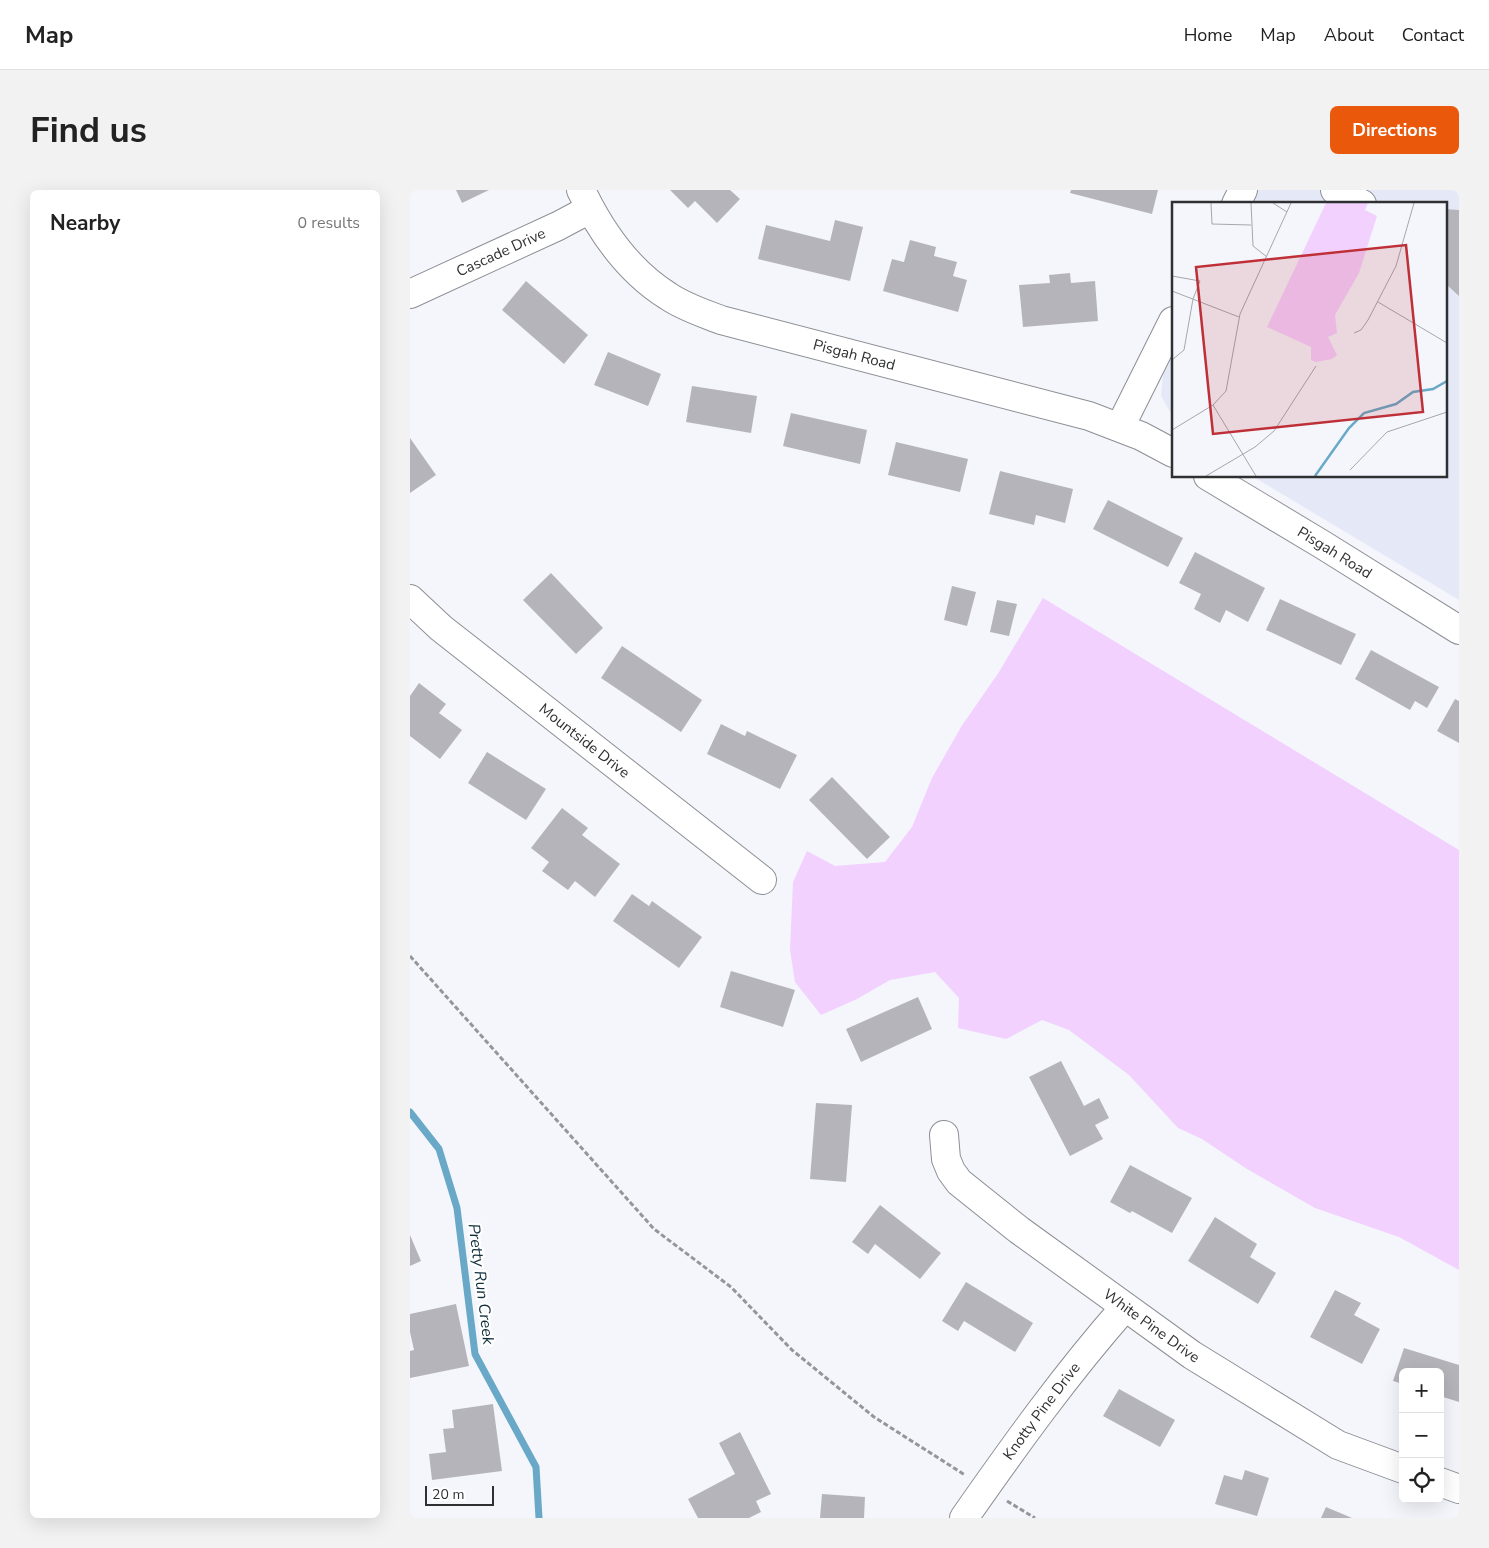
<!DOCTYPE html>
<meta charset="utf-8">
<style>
body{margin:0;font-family:"Nunito Sans",sans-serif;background:#f2f2f2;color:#222}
.controls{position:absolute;right:15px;bottom:15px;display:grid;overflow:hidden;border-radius:8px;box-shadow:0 5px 20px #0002}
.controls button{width:45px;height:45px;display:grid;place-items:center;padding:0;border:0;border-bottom:1px solid #e0e0e0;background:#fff;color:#222;font:25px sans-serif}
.scale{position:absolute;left:15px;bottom:12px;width:69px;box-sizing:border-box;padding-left:5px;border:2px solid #2f3032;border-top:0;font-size:14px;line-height:18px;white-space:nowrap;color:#2f3032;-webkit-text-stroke:4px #fff;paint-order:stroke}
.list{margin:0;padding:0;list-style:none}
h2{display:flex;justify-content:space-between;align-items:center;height:65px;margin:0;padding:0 20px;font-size:21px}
h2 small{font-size:16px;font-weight:400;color:#767676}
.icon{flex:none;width:28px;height:28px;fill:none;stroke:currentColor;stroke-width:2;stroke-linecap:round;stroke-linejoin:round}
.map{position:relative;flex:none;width:1049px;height:1328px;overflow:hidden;border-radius:8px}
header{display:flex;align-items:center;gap:30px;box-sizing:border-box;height:70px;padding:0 25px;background:#fff;border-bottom:1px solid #e0e0e0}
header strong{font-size:24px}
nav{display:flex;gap:28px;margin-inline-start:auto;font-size:18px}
.intro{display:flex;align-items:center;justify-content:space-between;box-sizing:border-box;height:120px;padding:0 30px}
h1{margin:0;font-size:35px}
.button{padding:12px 22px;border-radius:8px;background:#ea580c;color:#fff;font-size:18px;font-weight:700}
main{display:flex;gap:30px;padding:0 30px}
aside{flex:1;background:#fff;border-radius:8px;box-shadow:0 5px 20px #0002}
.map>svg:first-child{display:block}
.built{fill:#e5e9f7}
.green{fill:#f2d1fe}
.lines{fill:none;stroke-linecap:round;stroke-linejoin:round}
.stream{stroke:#69a9c7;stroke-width:7}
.building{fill:#b6b4bb}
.minor-casing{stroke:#8c8e94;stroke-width:30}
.path{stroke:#95969a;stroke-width:3;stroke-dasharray:5 2.5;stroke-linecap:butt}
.minor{stroke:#fff;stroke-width:28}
.labels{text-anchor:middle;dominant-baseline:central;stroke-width:4.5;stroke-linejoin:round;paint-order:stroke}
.street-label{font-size:15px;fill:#2f3032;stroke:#fff}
.water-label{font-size:16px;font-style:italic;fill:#11303d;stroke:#fff}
.inset-river{fill:none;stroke:#69a9c7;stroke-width:2.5}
.inset-road{fill:none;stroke:#a5a7ab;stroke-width:1}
.view{fill:#be2f37;fill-opacity:0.15;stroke:#be2f37;stroke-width:2.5}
.inset-edge{fill:none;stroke:#2f3032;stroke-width:2.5}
</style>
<header>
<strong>Map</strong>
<nav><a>Home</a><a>Map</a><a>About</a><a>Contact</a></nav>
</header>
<div class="intro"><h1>Find us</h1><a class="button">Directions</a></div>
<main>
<aside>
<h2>Nearby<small>0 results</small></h2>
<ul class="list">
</ul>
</aside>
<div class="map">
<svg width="1049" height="1328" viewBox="0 0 1049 1328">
<rect width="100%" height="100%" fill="#f4f6fc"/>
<g class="built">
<path d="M846,0H1049V410L842,286H1035V14H838Z"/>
<path d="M763,151V227L751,206L755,165Z"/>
</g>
<path class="green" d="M633,408L1049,660V1080L989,1047L905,1018L837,979L792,949L768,938L719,885L659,840L632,830L596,849L548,838L549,808L525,782L480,790L447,809L411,825L385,792L380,760L383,692L397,661L425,676L475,672L502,637L522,588L551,537L589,482Z"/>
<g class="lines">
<path class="stream" d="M0,922L29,959L47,1018L65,1164L126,1277L129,1328"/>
</g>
<g class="building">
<path d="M46,0H79L52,13Z"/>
<path d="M260,0H320L330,9L307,33L285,11L278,18Z"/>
<path d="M661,0H748L742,24L660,3Z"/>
<path d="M1035,19L1049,20V106L1037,95L1035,90Z"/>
<path d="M425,30L453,37L440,91L348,69L356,35L420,51Z"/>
<path d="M500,50L526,57L524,66L547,72L543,86L557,90L548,122L473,101L482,69L494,72Z"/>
<path d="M660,83L661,93L685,91L688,131L613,137L609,95L640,93L639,85Z"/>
<path d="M116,91L178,145L154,174L92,120Z"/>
<path d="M198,162L251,184L238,216L184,195Z"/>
<path d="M282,196L347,206L341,243L276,232Z"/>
<path d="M381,223L457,240L450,274L373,256Z"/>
<path d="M0,248L26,285L0,303Z"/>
<path d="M486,252L558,269L550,302L478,285Z"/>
<path d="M590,281L663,299L655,333L626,325L624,335L579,324Z"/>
<path d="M698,310L773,348L758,377L683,339Z"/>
<path d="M785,362L855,398L838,432L816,420L810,433L784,419L791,404L769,393Z"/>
<path d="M141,383L193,438L166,464L113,410Z"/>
<path d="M542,396L566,402L557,436L534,430Z"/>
<path d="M870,409L946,444L931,475L856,440Z"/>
<path d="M587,410L607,414L599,446L580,442Z"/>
<path d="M212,456L292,510L271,542L191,488Z"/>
<path d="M961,460L1029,497L1017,518L1005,511L1000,520L945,489Z"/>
<path d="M9,493L36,514L29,523L52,540L30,569L0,546V506Z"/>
<path d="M1045,509L1049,511V553L1027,541Z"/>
<path d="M311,534L335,546L337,541L387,565L370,599L297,564Z"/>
<path d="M77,562L136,599L116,630L58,593Z"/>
<path d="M422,587L480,647L457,669L399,610Z"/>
<path d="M152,618L178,638L172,645L210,674L185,707L165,691L158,700L132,681L139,672L121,658Z"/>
<path d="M222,704L239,716L242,711L292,747L269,778L203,731Z"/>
<path d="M321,781L385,800L373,837L310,817Z"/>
<path d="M508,807L522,839L451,872L436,839Z"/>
<path d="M651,871L674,916L689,908L699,928L685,935L693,949L660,966L619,887Z"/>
<path d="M406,913L442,915L436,992L400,989Z"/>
<path d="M720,975L782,1008L762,1043L722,1021L720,1023L700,1012Z"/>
<path d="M470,1015L531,1063L510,1089L465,1054L458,1064L442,1052Z"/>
<path d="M805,1027L847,1054L840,1067L866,1083L848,1114L778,1071Z"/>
<path d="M0,1045L11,1071L0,1076Z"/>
<path d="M556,1092L623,1133L605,1162L554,1131L548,1141L532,1131Z"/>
<path d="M925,1100L951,1113L944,1125L970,1139L952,1174L900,1147Z"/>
<path d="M46,1114L59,1176L0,1188V1161L4,1160L0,1142V1124Z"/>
<path d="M994,1158L1049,1175V1212L1030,1206V1182H993V1194L983,1191Z"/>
<path d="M709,1199L765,1230L750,1257L693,1226Z"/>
<path d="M83,1214L92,1281L22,1290L19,1264L36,1262L33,1239L44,1238L42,1220Z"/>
<path d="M330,1242L361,1304L346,1311L351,1322L339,1328H288L278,1309L325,1284L309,1253Z"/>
<path d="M835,1280L859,1288L847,1326L805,1314L814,1285L832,1290Z"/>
<path d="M412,1304L455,1307L454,1328H410Z"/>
<path d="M916,1317L942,1328H911Z"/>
</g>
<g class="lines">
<g class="minor-casing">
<g id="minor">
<path id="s1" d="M171,0C191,42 218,81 258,106C274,117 293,123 311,130L679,226L731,246L763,263"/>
<path d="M925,0L952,14"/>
<path d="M826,14L833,0"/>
<path id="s2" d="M0,104L148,36L180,19"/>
<path d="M710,237L763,131"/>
<path id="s3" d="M798,286L913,355L1049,440"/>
<path id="s4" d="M0,409L31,438L352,690"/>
<path id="s5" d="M534,945L536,969L541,981L549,992L609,1040L782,1165L928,1255L993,1279"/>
<path d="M1030,1292L1049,1299"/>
<path id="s6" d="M554,1328C605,1255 656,1184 715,1117"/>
</g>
</g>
<g class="path">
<path d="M0,766L244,1039L321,1097L382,1160L464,1227L555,1285"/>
<path d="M597,1311L625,1328"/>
</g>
<use href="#minor" class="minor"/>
</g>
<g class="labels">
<g class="street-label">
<text stroke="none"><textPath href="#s2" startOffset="100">Cascade Drive</textPath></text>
<text stroke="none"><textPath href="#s1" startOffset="335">Pisgah Road</textPath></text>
<text stroke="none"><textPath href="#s3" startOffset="148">Pisgah Road</textPath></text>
<text stroke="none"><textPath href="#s4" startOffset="225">Mountside Drive</textPath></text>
<text stroke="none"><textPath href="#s5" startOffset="291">White Pine Drive</textPath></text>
<text stroke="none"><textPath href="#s6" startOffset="132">Knotty Pine Drive</textPath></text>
</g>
<g class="water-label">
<text transform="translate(71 1094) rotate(83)">Pretty Run Creek</text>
</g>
</g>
<g transform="translate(762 12)">
<rect width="275" height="275" fill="#f4f6fc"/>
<path d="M154,1H196L193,8L205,14L187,71L163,113L165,131L156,135L165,153L160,157L144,160L139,158V145L95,125Z" fill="#f2d1fe"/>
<path class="inset-river" d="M143,274L177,226L192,211L224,202L241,190L261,187L275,179"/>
<path class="inset-road" d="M39,1L40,22L79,23M79,1L81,44L95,55M101,1L115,10M0,74L28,79L21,97L12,148L0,158M0,89L67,115M206,100L275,141M182,131L189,128L196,118L224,64L242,1M41,203L84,274M0,228L41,203L54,189L68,112L119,1M178,268L215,230L275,210M34,274L83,245L102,229L144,164"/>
<path class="view" d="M234,43L251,210L41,232L24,65Z"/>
<rect width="275" height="275" class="inset-edge"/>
</g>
</svg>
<div class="controls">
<button>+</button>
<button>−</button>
<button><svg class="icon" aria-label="locate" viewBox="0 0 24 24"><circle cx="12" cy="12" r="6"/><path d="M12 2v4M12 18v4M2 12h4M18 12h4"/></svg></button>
</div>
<div class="scale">20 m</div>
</div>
</main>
